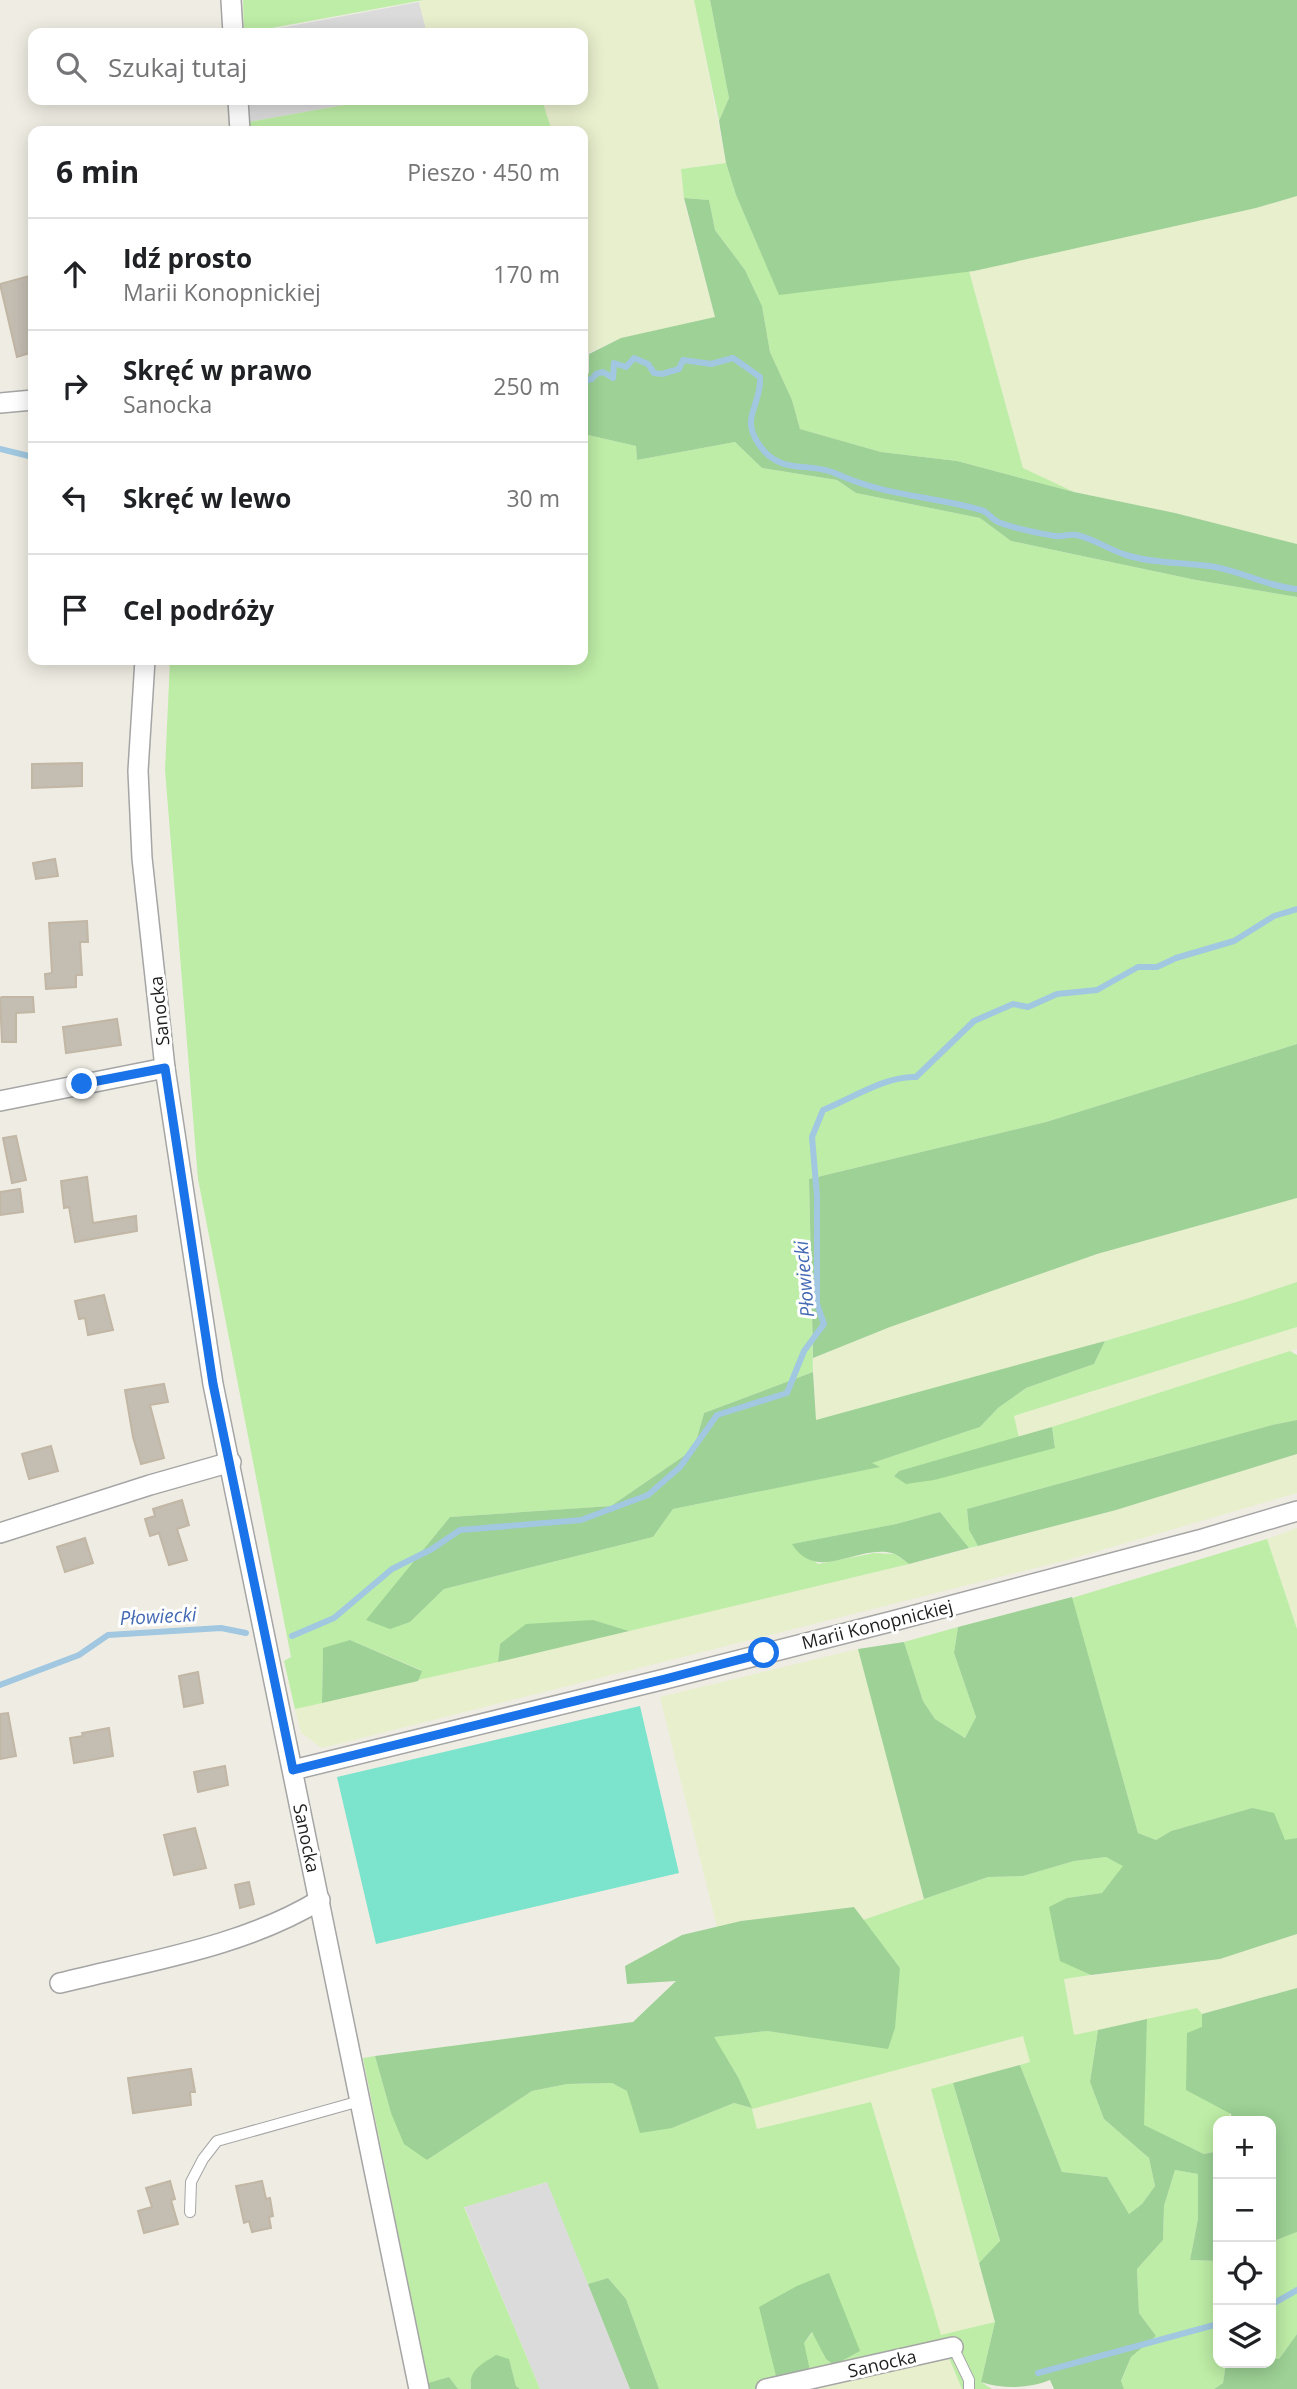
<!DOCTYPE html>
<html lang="pl">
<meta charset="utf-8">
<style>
body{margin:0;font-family:"Open Sans",sans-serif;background:#f2f2f2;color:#202124}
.controls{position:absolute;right:21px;bottom:21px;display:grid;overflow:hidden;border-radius:14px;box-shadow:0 4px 18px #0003}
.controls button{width:63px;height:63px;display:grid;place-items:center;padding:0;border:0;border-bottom:2px solid #e0e0e0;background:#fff;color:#202124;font:35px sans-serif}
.stop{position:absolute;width:21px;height:21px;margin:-16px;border:5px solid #1a73e8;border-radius:50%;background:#fff}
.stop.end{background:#1a73e8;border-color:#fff;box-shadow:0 2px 7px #0008}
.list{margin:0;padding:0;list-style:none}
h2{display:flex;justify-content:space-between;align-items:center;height:91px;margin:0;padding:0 28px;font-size:30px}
h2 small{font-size:23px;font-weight:400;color:#757577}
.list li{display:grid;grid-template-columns:46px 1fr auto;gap:21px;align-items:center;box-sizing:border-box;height:112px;padding:0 28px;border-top:2px solid #e0e0e0}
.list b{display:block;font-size:26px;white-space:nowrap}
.list p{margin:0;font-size:23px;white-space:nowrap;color:#757577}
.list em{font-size:23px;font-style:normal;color:#757577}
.icon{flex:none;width:38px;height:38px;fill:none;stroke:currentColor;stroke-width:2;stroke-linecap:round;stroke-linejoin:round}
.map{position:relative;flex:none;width:1297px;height:2389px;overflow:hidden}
.search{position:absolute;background:#fff;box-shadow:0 4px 18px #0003;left:28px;top:28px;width:560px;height:77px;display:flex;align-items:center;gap:18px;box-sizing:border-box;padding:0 24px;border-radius:14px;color:#757577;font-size:26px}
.panel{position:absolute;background:#fff;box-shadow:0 4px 18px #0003;left:28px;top:126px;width:560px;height:539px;border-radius:14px}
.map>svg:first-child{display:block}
.residential{fill:#dcdbdb}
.farmland{fill:#e8efcd}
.grass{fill:#bdeda6;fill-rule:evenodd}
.forest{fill:#9dd195}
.pitch{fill:#7ce3cc}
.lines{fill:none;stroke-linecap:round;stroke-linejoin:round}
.stream{stroke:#a1c8e0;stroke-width:6}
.building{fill:#c4bdb2;stroke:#c2b6a5;stroke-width:2}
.service-casing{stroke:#a5a5a5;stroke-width:12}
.minor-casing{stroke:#a5a5a5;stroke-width:22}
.service{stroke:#fff;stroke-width:10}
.minor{stroke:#fff;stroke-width:19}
.route{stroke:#1a73e8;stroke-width:9}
.labels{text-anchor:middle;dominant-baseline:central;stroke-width:6;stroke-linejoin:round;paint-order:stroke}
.street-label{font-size:18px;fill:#1e1e1e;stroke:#fff}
.water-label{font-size:19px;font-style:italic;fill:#456ab3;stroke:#fff}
</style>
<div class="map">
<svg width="1297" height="2389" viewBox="0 0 1297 2389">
<rect width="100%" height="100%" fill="#efede3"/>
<g class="residential">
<path d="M419,2L427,33H253Z"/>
<path d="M247,100H372L248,122Z"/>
<path d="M548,2182L630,2389H540L464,2206Z"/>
</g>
<g class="farmland">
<path d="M424,0H694L726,163L681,169L685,205L715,318L621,338L583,355V131H552L542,100H583V33H427L419,2Z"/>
<path d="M1297,196V544L1175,513L1074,492L1023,468L969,271L1256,208Z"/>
<path d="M1297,1198V1282L1243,1300L1064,1353L816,1421L813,1358L890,1327L1097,1254Z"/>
<path d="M1297,1327V1349L1019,1438L1014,1416Z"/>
<path d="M1297,1454V1493L1071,1559L322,1748L301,1733L295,1709L922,1561L1116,1510Z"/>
<path d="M1297,1528V1629L1267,1539Z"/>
<path d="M858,1649L924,1899L863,1920L854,1907L741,1921L717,1927L660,1697Z"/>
<path d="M1297,1934V1988L1202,2014L1197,2008L1074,2036L1064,1979L1220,1959Z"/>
<path d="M1023,2036L1031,2062L931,2090L995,2322L941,2336L871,2102L757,2129L752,2108Z"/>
<path d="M949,2358L962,2389H810Z"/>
</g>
<g class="grass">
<path d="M243,0H424L244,33Z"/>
<path d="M694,0H710L729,98L719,121Z"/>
<path d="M372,100H542L552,131H249L248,122Z"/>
<path d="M726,163L736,195L779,294L969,271L1023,468L1074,492L957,461L881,452L800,429L792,400L770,352L762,306L745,270L715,230L709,200L684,198L681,169Z"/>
<path d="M588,435L636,446L637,460L735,442L762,468L837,480L856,493L980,518L1011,541L1196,580L1297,597V1044L1046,1122L809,1179L813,1372L704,1413L694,1449L611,1506L450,1517L367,1620L390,1628L410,1622L444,1589L653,1537L673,1509L879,1467L871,1463L980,1427L998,1408L1026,1388L1094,1364L1105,1341L1243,1300L1297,1282V1327L1014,1416L1019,1438L899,1471L894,1476L1055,1447L1052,1427L1290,1351L1297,1355V1420L1272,1425L967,1509L969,1530L978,1546L969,1548L940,1512L896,1524L793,1544L818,1564L874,1553L895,1554L909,1564L629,1631L592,1620L500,1644L498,1662L418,1680L421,1670L350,1640L323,1649L322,1703L295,1709L284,1661L291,1657L198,1179L165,770L170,660H583V441Z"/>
<path d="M1267,1539L1297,1629V1838L1285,1841L1252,1808L1171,1831L1156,1840L1138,1833L1072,1598Z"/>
<path d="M958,1627L954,1653L976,1717L965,1738L935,1719L923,1701L904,1642Z"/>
<path d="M1106,1857L1124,1866L1102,1893L1067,1898L1060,1960L1091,1975L1064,1979L1074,2035L1098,2030L1090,2082L1104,2119L1149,2158L1155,2186L1142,2204L1129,2214L1107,2177L1062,2172L1020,2065L1030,2062L1023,2036L752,2109L757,2129L871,2102L941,2335L995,2322L981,2382L992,2389H962L949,2358L810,2389H659L626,2299L608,2278L588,2284L547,2182L464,2207L540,2389H520L516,2386L509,2360L470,2382L471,2389H458L449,2377L428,2383L363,2058L375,2056L391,2113L427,2160L532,2091L567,2084L612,2083L627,2091L672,2128L734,2103L751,2108L738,2077L713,2037L767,2031L888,2048L900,1968L863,1920L988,1877L1023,1876L1074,1861ZM829,2273L847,2357L834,2364L826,2359L813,2332L804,2343Z"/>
<path d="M1197,2008L1202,2014V2027L1232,2121H1218V2151L1204,2154L1143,2125L1147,2019Z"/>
<path d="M953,2083L1000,2242L979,2263L931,2089Z"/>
<path d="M1175,2170L1198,2174V2219L1190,2260L1218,2261V2363H1226L1223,2383L1214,2389H1124L1121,2382L1131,2357L1156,2336L1139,2313L1137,2269L1163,2240L1164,2206Z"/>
<path d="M1297,2232V2334L1279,2359L1271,2358V2242Z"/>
</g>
<g class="forest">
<path d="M710,0H1297V196L1256,208L974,271L779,295L736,195L726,163L719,121L729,98Z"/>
<path d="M684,198L709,200L715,230L745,270L762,306L770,352L792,400L800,429L881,452L957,461L1074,492L1175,513L1297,544V597L1196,580L1011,541L980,518L856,493L837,480L762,468L735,442L637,460L636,446L588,435L583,441V386L589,372V354L621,338L715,317Z"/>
<path d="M1297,1044V1198L1097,1254L890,1327L813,1358L809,1179L1046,1122Z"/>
<path d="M1105,1341L1094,1364L1026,1388L998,1408L980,1427L872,1463L880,1467L673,1509L653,1537L444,1589L410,1622L390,1629L366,1620L450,1517L611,1506L694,1449L704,1413L813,1372L816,1420Z"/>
<path d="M1297,1420V1454L1116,1510L978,1546L969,1530L967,1509L1272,1425Z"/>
<path d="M1052,1427L1055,1448L934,1480L906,1484L894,1476L899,1471Z"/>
<path d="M940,1512L969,1548L909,1564C905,1561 899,1556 895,1554C860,1542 817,1585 792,1544L896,1524Z"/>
<path d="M1072,1597L1138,1833L1156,1840L1171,1831L1252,1808L1274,1813L1285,1840L1297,1838V1934L1220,1959L1091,1975L1060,1961L1049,1907L1067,1898L1102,1893L1123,1866L1106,1857L1074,1861L1023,1876L988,1877L924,1899L858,1649L904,1642L923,1701L935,1719L965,1738L976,1717L954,1653L958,1627Z"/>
<path d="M593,1620L629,1631L498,1662L500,1644L526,1624Z"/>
<path d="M350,1640L422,1671L418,1681L322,1703L323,1648Z"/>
<path d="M854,1907L900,1968L895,2028L888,2049L767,2031L714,2037L738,2077L752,2108L734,2103L672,2128L640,2133L627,2091L612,2083L567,2084L532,2091L427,2160L404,2144L391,2113L375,2056L633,2022L676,1981L627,1984L625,1966L682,1935L741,1921Z"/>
<path d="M1297,1988V2232L1271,2242V2121H1232L1231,2114L1186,2090L1187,2033L1202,2027V2014Z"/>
<path d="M1147,2019L1144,2125L1204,2154L1218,2151V2261L1190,2260L1198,2219V2174L1175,2170L1164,2206L1163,2240L1137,2269L1139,2313L1156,2336L1131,2357L1121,2381L1124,2389H1054L1050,2380C1028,2389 1002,2389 981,2382L995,2322L979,2263L1000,2241L953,2083L1020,2065L1062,2172L1107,2177L1129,2214L1142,2204L1155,2186L1149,2158L1104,2119L1090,2082L1098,2030Z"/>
<path d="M829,2273L860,2351L834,2365L826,2359L812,2332L804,2343L810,2371L777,2380L759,2307L797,2286Z"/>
<path d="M608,2278L626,2299L659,2389H630L588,2284Z"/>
<path d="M1297,2334V2389H1214L1223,2383L1226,2363H1271V2358L1279,2359Z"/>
<path d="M496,2355L509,2359L516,2386L520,2389H471C468,2370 482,2364 496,2355Z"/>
<path d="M449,2377L458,2389H429L428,2383Z"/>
</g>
<path class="pitch" d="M640,1706L679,1873L376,1944L337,1777Z"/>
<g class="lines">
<g class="stream">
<path d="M583,381L592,379L596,374L603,372L613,378L614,363L626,367L634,358L648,364L654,373L662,374L679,369L683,360L711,364L733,358L760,377C762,408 736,418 764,451C784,474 813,462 837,474C885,496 932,496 981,510C989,512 991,519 998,522C1009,527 1042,534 1055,536C1062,537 1069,534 1076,535C1093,538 1109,550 1126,555C1155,564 1185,562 1215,567C1243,572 1269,587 1297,589"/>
<path d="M0,449L33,457"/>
<path d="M292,1636L334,1618L392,1569L432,1549L460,1530L581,1520L648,1495L680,1467L717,1415L787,1393L804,1351L824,1324L817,1304V1196L812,1137L823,1110C850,1099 888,1075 916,1077L974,1021L1013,1004L1028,1007L1057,994L1097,990L1138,967H1157L1176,958L1234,941L1274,916L1297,909"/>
<path d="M0,1685L79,1655L108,1635L221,1628L246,1633"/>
<path d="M1271,2305L1297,2290"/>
<path d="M1038,2373L1218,2324"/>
</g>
</g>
<g class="building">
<path d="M33,275V352L17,357L0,284Z"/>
<path d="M82,763V786L32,788V764Z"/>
<path d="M55,859L58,876L36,879L33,863Z"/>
<path d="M87,921L88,942H80L82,975H76V987L46,989L45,974L52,973L49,923Z"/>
<path d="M2,997H33L34,1012L16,1013V1042H2L0,998Z"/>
<path d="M117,1019L121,1045L66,1053L63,1027Z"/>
<path d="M16,1136L26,1180L12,1183L3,1138Z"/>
<path d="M87,1177L93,1223L136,1216L137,1231L75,1242L69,1207L64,1208L61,1181Z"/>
<path d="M20,1189L23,1212L0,1215V1192Z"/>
<path d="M104,1295L113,1330L88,1335L85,1318L79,1319L75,1301Z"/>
<path d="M164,1384L168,1402L150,1405L164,1458L141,1464L133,1437L125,1390Z"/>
<path d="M51,1446L58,1471L29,1479L22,1454Z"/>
<path d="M182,1500L189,1525L177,1529L187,1560L169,1565L159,1533L150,1536L145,1519L155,1516L153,1509Z"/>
<path d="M85,1538L93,1563L65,1572L57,1547Z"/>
<path d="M198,1672L203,1703L184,1707L179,1676Z"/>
<path d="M8,1713L16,1756L0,1759V1714Z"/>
<path d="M109,1728L113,1756L74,1763L70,1738L83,1736L82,1733Z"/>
<path d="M225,1766L228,1785L198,1792L194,1772Z"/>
<path d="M195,1828L206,1868L174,1875L164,1835Z"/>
<path d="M249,1882L254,1904L240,1908L235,1885Z"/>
<path d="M191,2069L195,2092H190L191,2105L133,2113L128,2078Z"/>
<path d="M170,2181L175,2199L171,2200L178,2224L144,2233L138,2211L152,2207L146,2188Z"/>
<path d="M262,2181L266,2199L270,2198L273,2216L269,2217L271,2228L252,2232L249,2221L244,2223L236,2186Z"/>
</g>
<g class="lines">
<g class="service-casing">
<g id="service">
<path d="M190,2212L191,2182L203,2159L217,2141L360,2101"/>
<path d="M953,2347L969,2380V2389"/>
</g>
</g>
<g class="minor-casing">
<g id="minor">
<path d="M231,0L233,33"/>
<path d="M238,100L240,131"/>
<path d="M0,403L33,400"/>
<path d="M145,660L138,771L142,858L165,1068L213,1384L419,2389"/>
<path d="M0,1101L165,1068"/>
<path d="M0,1533L150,1485L231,1462"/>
<path d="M293,1770L665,1679L893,1621L1199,1540L1297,1511"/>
<path d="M60,1983C147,1961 243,1947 320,1900"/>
<path d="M766,2389L953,2347"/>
</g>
</g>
<use href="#service" class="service"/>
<use href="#minor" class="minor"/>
</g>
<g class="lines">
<path class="route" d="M82,1084L165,1068L213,1384L293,1770L665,1679L764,1653"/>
</g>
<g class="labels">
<g class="street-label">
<text transform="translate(159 1011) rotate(-96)">Sanocka</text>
<text transform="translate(877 1624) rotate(-14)">Marii Konopnickiej</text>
<text transform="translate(307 1838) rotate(78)">Sanocka</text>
<text transform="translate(882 2363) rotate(-13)">Sanocka</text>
</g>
<g class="water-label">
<text transform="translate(804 1279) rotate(-95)">Płowiecki</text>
<text transform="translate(158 1616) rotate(-3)">Płowiecki</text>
</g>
</g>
</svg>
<div class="controls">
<button>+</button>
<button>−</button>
<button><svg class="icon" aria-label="locate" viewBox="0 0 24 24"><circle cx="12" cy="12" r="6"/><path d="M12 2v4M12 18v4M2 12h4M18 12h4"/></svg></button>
<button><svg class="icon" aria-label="layers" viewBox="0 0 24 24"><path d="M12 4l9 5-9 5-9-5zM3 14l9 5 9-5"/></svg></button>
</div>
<div class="stop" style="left:764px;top:1653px"></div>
<div class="stop end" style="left:82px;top:1084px"></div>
<div class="search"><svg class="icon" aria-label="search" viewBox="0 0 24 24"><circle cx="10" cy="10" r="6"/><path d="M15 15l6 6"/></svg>Szukaj tutaj</div>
<section class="panel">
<h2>6 min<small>Pieszo · 450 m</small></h2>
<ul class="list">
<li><svg class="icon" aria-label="ahead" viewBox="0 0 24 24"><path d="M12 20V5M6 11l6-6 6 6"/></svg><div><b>Idź prosto</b><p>Marii Konopnickiej</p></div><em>170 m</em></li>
<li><svg class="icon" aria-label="right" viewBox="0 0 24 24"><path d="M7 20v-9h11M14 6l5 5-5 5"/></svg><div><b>Skręć w prawo</b><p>Sanocka</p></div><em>250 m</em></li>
<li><svg class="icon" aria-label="left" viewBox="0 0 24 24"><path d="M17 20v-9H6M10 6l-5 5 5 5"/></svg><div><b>Skręć w lewo</b></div><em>30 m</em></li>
<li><svg class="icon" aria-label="arrive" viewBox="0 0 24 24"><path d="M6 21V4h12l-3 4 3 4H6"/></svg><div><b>Cel podróży</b></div></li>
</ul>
</section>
</div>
